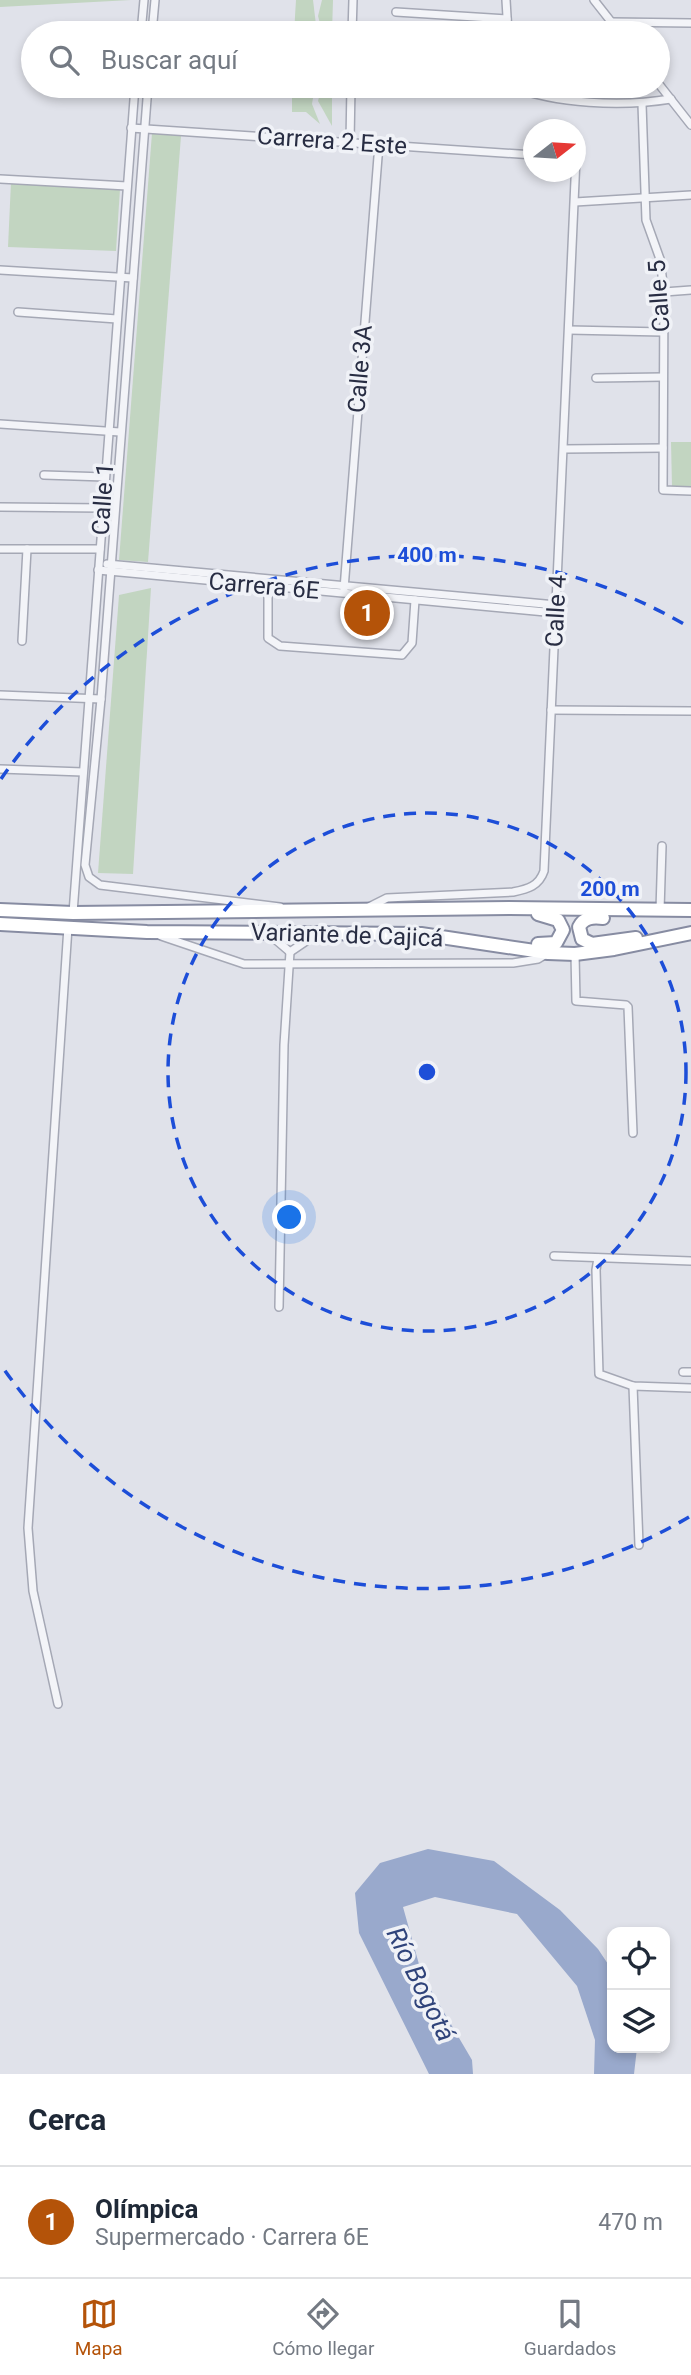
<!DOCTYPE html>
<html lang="es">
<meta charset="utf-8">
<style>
body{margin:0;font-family:Roboto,sans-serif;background:#f6f6f7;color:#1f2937}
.controls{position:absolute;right:21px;bottom:21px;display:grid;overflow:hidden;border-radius:14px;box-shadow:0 4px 10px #0003}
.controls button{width:63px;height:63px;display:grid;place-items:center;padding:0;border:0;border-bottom:2px solid #e0e1e3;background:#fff;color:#1f2937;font:35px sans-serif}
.compass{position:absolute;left:523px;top:119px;width:63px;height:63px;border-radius:50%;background:#fff;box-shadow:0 4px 10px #0003;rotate:73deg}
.you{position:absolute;left:290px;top:1218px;width:24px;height:24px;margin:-18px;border:5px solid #fff;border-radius:50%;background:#1a73e8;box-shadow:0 0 0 10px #1a73e833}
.badge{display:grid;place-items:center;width:46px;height:46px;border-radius:50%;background:#b45309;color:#fff;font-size:23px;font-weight:700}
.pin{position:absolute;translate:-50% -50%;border:4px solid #fff;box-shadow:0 2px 7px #0006}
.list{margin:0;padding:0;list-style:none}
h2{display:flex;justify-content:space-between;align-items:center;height:91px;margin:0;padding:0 28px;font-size:30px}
h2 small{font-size:23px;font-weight:400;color:#747a83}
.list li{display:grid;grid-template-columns:46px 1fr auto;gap:21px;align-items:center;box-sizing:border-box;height:112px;padding:0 28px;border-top:2px solid #e0e1e3}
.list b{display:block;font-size:26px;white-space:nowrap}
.list p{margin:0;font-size:23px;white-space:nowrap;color:#747a83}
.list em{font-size:23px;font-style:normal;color:#747a83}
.icon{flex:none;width:38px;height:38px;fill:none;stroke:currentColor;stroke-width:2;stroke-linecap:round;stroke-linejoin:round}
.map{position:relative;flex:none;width:691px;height:2074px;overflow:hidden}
.search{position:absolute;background:#fff;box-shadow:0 4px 10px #0003;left:21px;right:21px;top:21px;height:77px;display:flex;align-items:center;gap:18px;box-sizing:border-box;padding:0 24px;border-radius:38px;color:#747a83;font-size:26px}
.sheet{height:203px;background:#fff}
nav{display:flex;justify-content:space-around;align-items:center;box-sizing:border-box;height:98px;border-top:2px solid #e0e1e3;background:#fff;font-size:19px;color:#747a83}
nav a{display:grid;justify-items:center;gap:4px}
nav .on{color:#b45309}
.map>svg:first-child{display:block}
.green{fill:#c2d5c1}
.water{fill:#99a9cc}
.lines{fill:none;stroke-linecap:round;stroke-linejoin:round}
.minor-casing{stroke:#a5a8b5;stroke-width:10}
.trunk-casing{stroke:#878ca2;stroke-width:16}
.minor{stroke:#f3f4f8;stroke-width:7}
.trunk{stroke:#fff;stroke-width:12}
.ring{fill:none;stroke:#1d4ed8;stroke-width:3.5;stroke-dasharray:12 9}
.labels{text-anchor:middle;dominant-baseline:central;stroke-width:7;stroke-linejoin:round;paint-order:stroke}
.street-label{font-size:24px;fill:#282d43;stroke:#f0f2f7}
.water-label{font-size:26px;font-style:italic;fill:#2f437a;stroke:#f0f2f7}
.centre{fill:#1d4ed8;stroke:#f0f2f7;stroke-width:3.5}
.ring-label{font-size:21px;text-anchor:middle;font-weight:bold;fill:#1d4ed8;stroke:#f0f2f7;stroke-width:7;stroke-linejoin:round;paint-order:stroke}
</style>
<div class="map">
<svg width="691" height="2074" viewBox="0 0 691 2074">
<rect width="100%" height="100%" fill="#e0e2ea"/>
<g class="green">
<path d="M0,0H131L0,7Z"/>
<path d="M296,0H313L317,33H294Z"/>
<path d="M322,0H333L332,33L322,31L318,16Z"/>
<path d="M292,86H315L312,104L320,124L306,112H292Z"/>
<path d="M322,86H332V126L318,101Z"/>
<path d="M152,133L181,136L148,562L119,560Z"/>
<path d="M11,182L120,189L116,251L8,247Z"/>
<path d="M671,442H691V487H672Z"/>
<path d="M151,588L133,874L98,873L119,595Z"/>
</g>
<path class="water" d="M428,1849L494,1861L560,1910L598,1949L612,1970V2048H637L634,2074H594L595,2040L577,1986L517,1914L435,1897L403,1907L422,1975L472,2060L473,2074H429L359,1933L355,1893L380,1863Z"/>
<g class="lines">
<g class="minor-casing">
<g id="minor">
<path d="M506,0L508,33"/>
<path d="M594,0L620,33"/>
<path d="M396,12L507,19"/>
<path d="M611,22L691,23"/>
<path d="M141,33L144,0"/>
<path d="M152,33L155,0"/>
<path d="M352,33L353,0"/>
<path d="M658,83L691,125"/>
<path d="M148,86L101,699L85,865L89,877L100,885L280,907"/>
<path d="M510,86C557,104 621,107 671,99"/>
<path d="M642,104L646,220L660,259L664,292L663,490L691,491"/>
<path d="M131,128L534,155"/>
<path d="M350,142L351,86"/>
<path d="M0,179L127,186"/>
<path d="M575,202L691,195"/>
<path d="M0,270L133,278"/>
<path d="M664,292L691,290"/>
<path d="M18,312L117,319"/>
<path d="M569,330L663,332"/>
<path d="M596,378L663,377"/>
<path d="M0,424L120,432"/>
<path d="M564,449L663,448"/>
<path d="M44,475L105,477"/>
<path d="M0,507L103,508"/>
<path d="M0,549H100"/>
<path d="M107,564L556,605"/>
<path d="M98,570L556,613"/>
<path d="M268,586V638L280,646L402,655L412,643L415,600"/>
<path d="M344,589L379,144"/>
<path d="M22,641L27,549"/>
<path d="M0,695L101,699"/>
<path d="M551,710L691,711"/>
<path d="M0,769L83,772"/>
<path d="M369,907L387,898L513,892C528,889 539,886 544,871L576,158"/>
<path d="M660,910L662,846"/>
<path d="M73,913L135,86"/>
<path d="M269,934L290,952"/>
<path d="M161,936L244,964L513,963L538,959L548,953"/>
<path d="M290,952L315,935"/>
<path d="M575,954L576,1001L626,1005L628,1007L633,1133"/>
<path d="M554,1256L691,1261"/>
<path d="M598,1258L596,1270L599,1374L633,1386L691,1388"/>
<path d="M279,1307L284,1045L290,952"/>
<path d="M683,1372H691"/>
<path d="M633,1386L639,1545"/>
<path d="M58,1704L33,1591L28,1528L68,927"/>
</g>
</g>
<g class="trunk-casing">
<g id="trunk">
<path d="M0,910L73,913L509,908L691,910"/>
<path d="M603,918C593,917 584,917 579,927L582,939L592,944L636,938"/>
<path d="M0,924L147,932L421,934L548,953L575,954L614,949L691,933"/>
<path d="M538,944L556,943L563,930L558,920L538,914"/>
</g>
</g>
<use href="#minor" class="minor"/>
<use href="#trunk" class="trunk"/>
</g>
<g class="ring">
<circle cx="427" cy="1072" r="259"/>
<path d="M689 1517A517 517 0 0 1 1 1365M1 779A517 517 0 0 1 689 627"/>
</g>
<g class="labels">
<g class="street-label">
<text transform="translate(332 141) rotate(4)">Carrera 2 Este</text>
<text transform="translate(659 296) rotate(-94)">Calle 5</text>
<text transform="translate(360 369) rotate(-85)">Calle 3A</text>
<text transform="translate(103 499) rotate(-86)">Calle 1</text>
<text transform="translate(264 586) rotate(5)">Carrera 6E</text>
<text transform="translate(556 611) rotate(-87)">Calle 4</text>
<text transform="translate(347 935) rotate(2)">Variante de Cajicá</text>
</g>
<g class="water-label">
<text transform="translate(421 1984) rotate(64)">Río Bogotá</text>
</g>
</g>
<circle cx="427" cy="1072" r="10" class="centre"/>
<g class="ring-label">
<text x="427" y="562">400 m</text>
<text x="610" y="896">200 m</text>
</g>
</svg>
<div class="controls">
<button><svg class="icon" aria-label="locate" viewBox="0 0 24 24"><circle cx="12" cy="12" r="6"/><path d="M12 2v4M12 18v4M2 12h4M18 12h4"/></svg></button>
<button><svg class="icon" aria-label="layers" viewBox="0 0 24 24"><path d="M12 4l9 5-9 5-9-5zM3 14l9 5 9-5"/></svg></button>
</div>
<svg class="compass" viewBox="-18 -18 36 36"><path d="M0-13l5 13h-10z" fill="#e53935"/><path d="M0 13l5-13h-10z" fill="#747a83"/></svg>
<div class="you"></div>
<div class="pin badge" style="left:367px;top:613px">1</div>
<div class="search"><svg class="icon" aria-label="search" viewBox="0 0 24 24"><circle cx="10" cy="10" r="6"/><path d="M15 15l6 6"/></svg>Buscar aquí</div>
</div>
<section class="sheet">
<h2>Cerca<small></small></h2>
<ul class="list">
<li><span class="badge">1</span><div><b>Olímpica</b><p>Supermercado · Carrera 6E</p></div><em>470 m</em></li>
</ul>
</section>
<nav>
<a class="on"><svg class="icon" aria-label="map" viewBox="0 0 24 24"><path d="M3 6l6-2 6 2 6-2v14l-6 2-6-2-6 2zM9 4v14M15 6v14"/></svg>Mapa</a>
<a><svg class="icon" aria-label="directions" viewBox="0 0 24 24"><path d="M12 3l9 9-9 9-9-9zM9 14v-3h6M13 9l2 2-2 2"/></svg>Cómo llegar</a>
<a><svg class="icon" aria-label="saved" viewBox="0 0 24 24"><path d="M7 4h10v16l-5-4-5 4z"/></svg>Guardados</a>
</nav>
